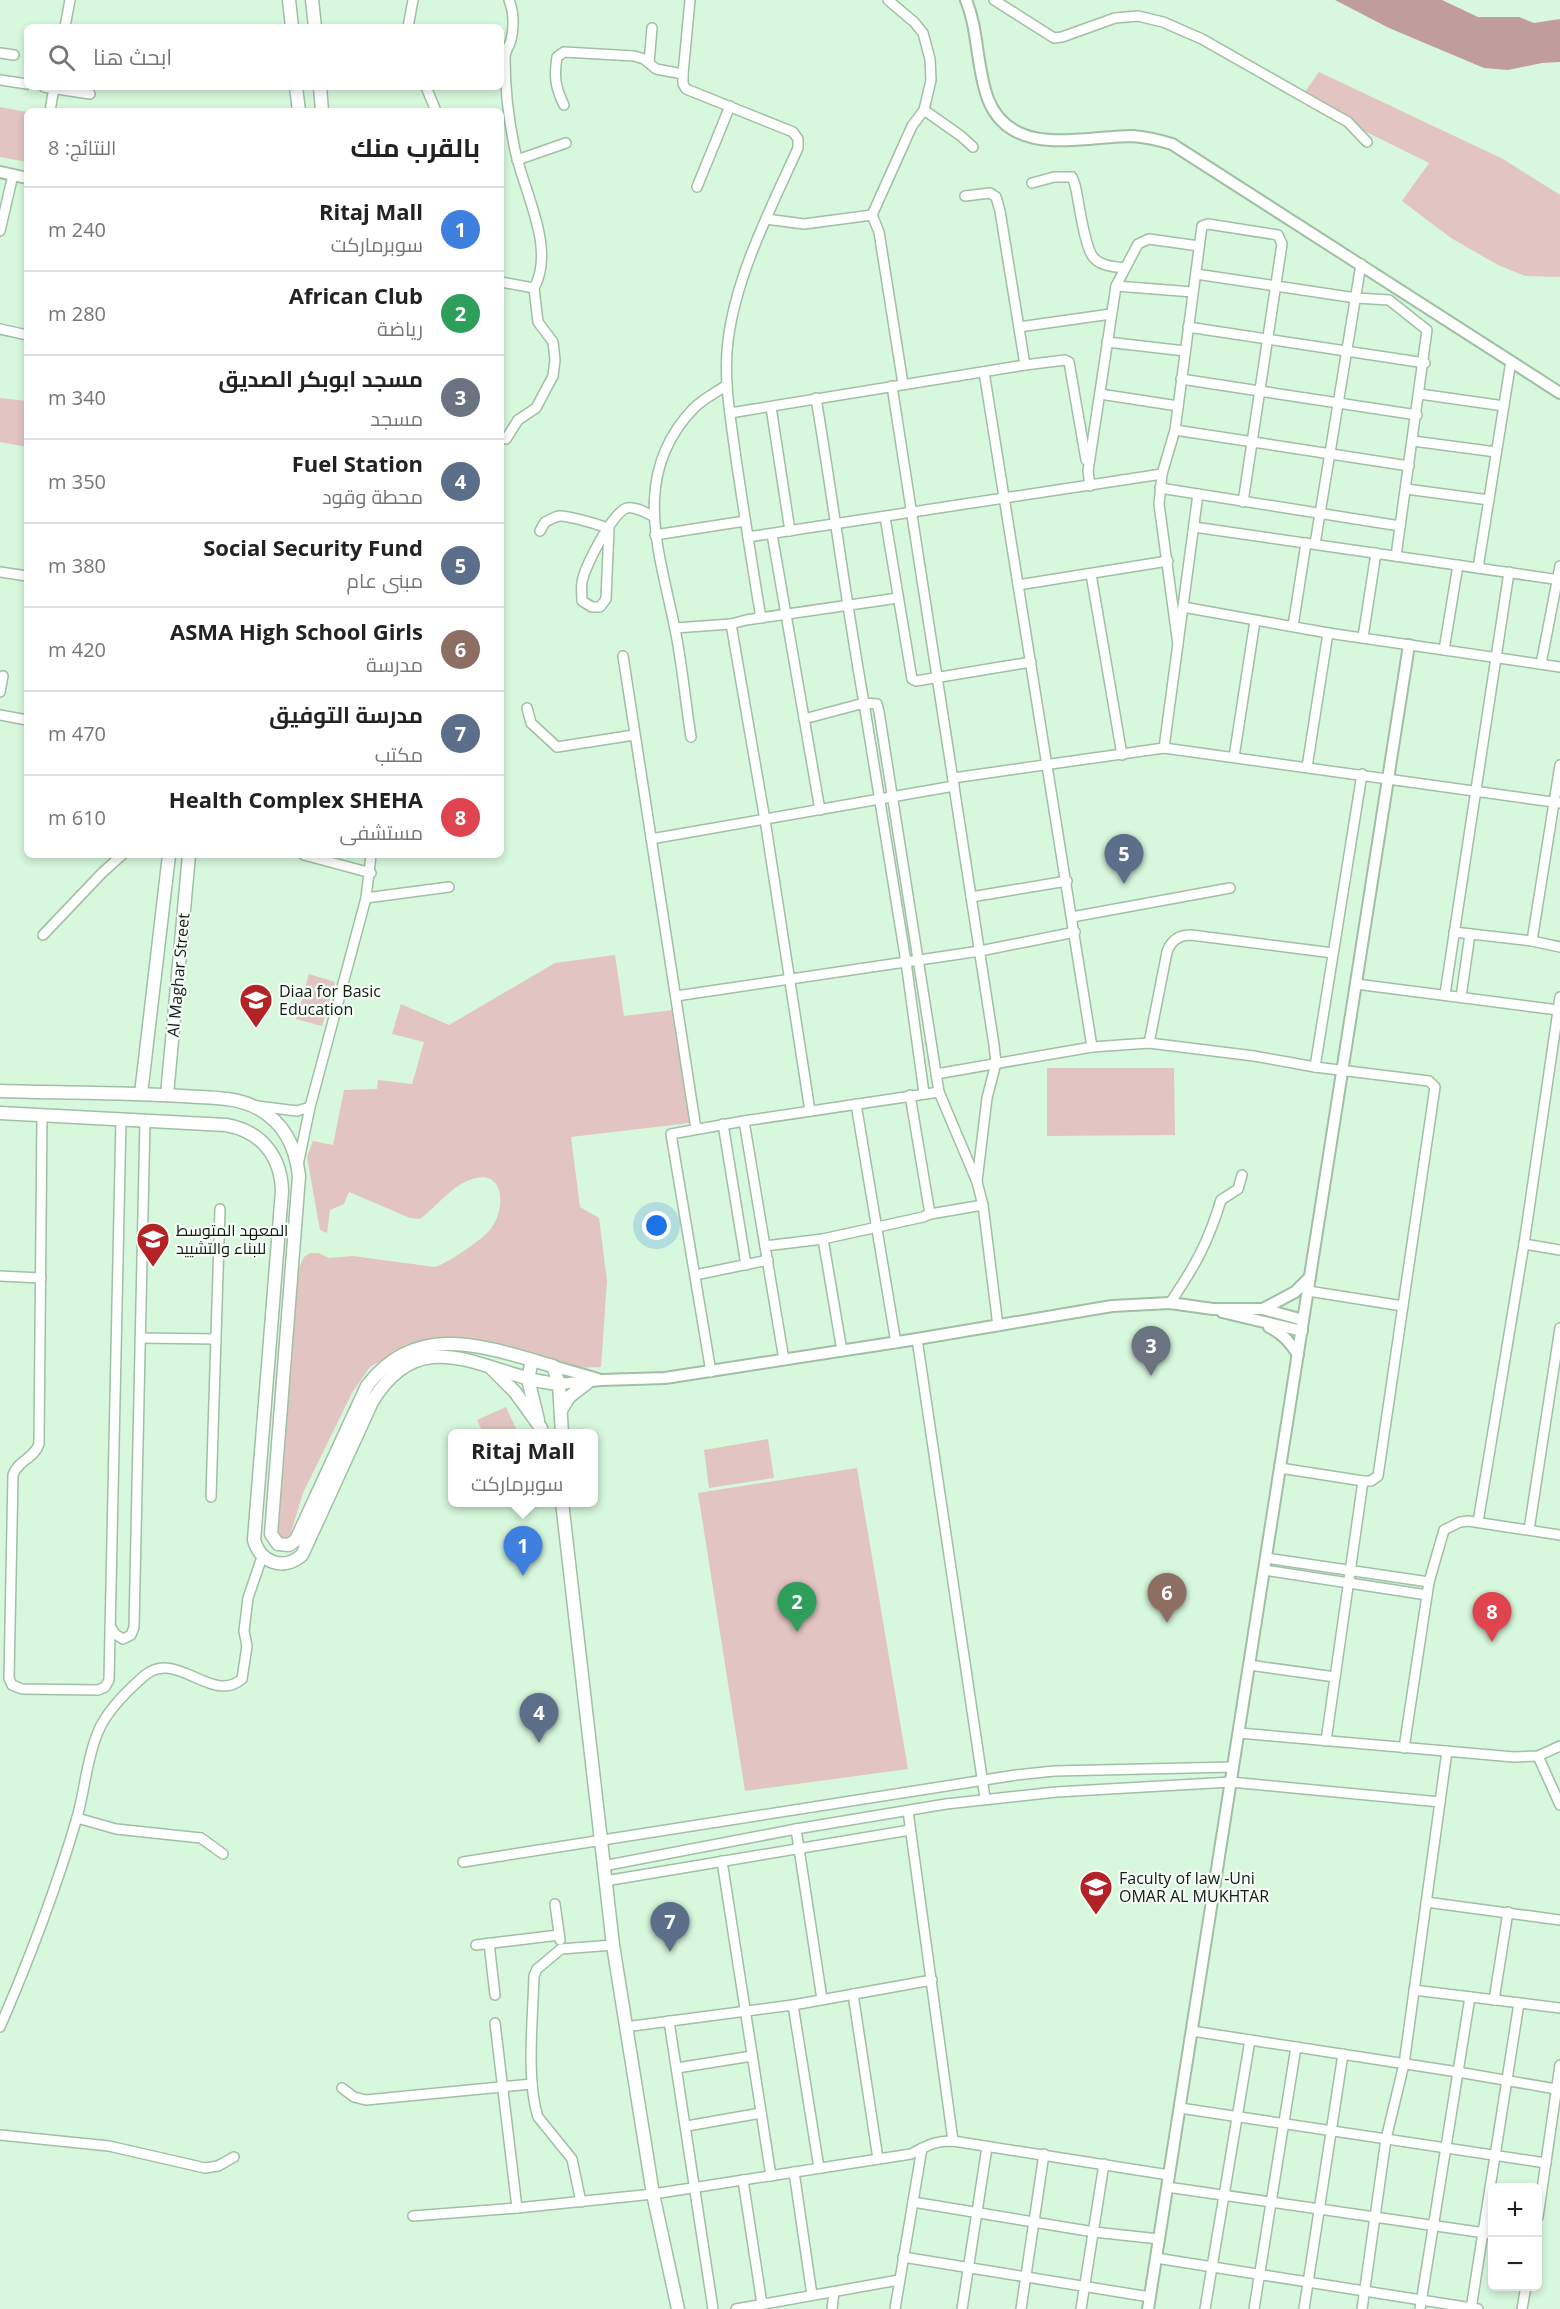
<!DOCTYPE html>
<html lang="ar">
<meta charset="utf-8">
<style>
body{margin:0;font-family:"Open Sans",Cairo,sans-serif;background:#f2f2f2;color:#222;direction:rtl}
.controls{position:absolute;right:18px;bottom:18px;display:grid;overflow:hidden;border-radius:9px;box-shadow:0 3px 9px #0003}
.controls button{width:54px;height:54px;display:grid;place-items:center;padding:0;border:0;border-bottom:2px solid #e0e0e0;background:#fff;color:#222;font:30px sans-serif}
.you{position:absolute;left:657px;top:1226px;width:21px;height:21px;margin:-15px;border:4px solid #fff;border-radius:50%;background:#1a73e8;box-shadow:0 0 0 9px #1a73e833}
.badge{display:grid;place-items:center;width:39px;height:39px;border-radius:50%;background:#0b8043;color:#fff;font-size:20px;font-weight:700}
.pin{position:absolute;translate:-50% -50px;filter:drop-shadow(0 2px 3px #0008)}
.pin::after{content:'';position:absolute;top:32px;width:21px;height:18px;background:inherit;clip-path:polygon(0 0,100% 0,50% 100%)}
.popup{position:absolute;left:448px;top:1429px;width:150px;height:78px;box-sizing:border-box;display:grid;place-content:center;border-radius:9px;background:#fff;filter:drop-shadow(0 2px 4px #0005);font-size:20px;white-space:nowrap;color:#767676}
.popup b{font-size:22px;color:#222}
.popup::after{content:'';position:absolute;left:50%;top:100%;margin-left:-12px;border:12px solid transparent;border-top-color:#fff}
.list{margin:0;padding:0;list-style:none}
h2{display:flex;justify-content:space-between;align-items:center;height:78px;margin:0;padding:0 24px;font-size:26px}
h2 small{font-size:20px;font-weight:400;color:#767676}
.list li{display:grid;grid-template-columns:39px 1fr auto;gap:18px;align-items:center;box-sizing:border-box;height:84px;padding:0 24px;border-top:2px solid #e0e0e0}
.list b{display:block;font-size:22px;white-space:nowrap}
.list p{margin:0;font-size:20px;white-space:nowrap;color:#767676}
.list em{font-size:20px;font-style:normal;color:#767676}
.icon{flex:none;width:33px;height:33px;fill:none;stroke:currentColor;stroke-width:2;stroke-linecap:round;stroke-linejoin:round}
.map{position:relative;flex:none;width:1560px;height:2309px;overflow:hidden;direction:ltr}
.search{position:absolute;background:#fff;box-shadow:0 3px 9px #0003;left:24px;top:24px;width:480px;height:66px;display:flex;align-items:center;gap:15px;box-sizing:border-box;padding:0 21px;border-radius:9px;color:#767676;font-size:22px}
.panel{position:absolute;background:#fff;box-shadow:0 3px 9px #0003;left:24px;top:108px;width:480px;height:750px;border-radius:9px;direction:rtl}
.map>svg:first-child{display:block}
.green{fill:#e2c5c2}
.water{fill:#c19d99}
.lines{fill:none;stroke-linecap:round;stroke-linejoin:round}
.minor-casing{stroke:#a0bfa5;stroke-width:12}
.tertiary-casing{stroke:#a0bfa5;stroke-width:14}
.secondary-casing{stroke:#a0bfa5;stroke-width:15}
.minor{stroke:#fff;stroke-width:9}
.tertiary{stroke:#fff;stroke-width:10}
.secondary{stroke:#fff;stroke-width:12}
.labels{text-anchor:middle;dominant-baseline:central;stroke-width:4.5;stroke-linejoin:round;paint-order:stroke}
.street-label{font-size:16px;fill:#111d13;stroke:#f7fdf8}
.poi-label{font-size:16px;fill:#111d13;stroke:#f7fdf8;text-anchor:start}
</style>
<div class="map">
<svg width="1560" height="2309" viewBox="0 0 1560 2309">
<rect width="100%" height="100%" fill="#d7f8dd"/>
<g class="green">
<path d="M1319,72L1503,159L1560,195V277L1525,276L1498,265L1451,238L1402,201L1429,163L1300,99Z"/>
<path d="M0,107L27,112V162L0,157Z"/>
<path d="M0,398L27,401V447L0,442Z"/>
<path d="M615,955L624,1016L672,1010L690,1123L571,1137L580,1207L599,1218L607,1281L601,1367L572,1368L431,1341L408,1345L370,1367L352,1393L303,1493L289,1539L285,1543L276,1534L299,1268L304,1257L310,1253H319L329,1258L353,1256L435,1267C448,1263 480,1241 489,1231C508,1209 505,1164 467,1181C450,1188 435,1208 420,1219L410,1218L349,1192L344,1204L330,1210L327,1233L320,1230L307,1157L313,1141L333,1145L344,1090L377,1089L378,1080L412,1084L424,1042L392,1034L401,1004L449,1025L555,963Z"/>
<path d="M309,974L335,982L322,1026L296,1019Z"/>
<path d="M1047,1068H1174L1175,1135L1047,1136Z"/>
<path d="M506,1407L518,1433H483L477,1420Z"/>
<path d="M768,1439L774,1478L709,1488L704,1450Z"/>
<path d="M857,1468L908,1769L745,1791L698,1493Z"/>
</g>
<path class="water" d="M1335,0H1442L1478,17H1519L1534,23L1560,19V62L1542,63L1508,70L1484,68L1389,28Z"/>
<g class="lines">
<g class="minor-casing">
<g id="minor">
<path d="M690,0L683,74V84L686,89L793,132L798,139V148C771,208 736,275 728,341C723,380 731,420 736,459C744,512 752,565 761,618"/>
<path d="M994,0L1054,38L1062,37L1115,18L1138,16L1163,22L1202,39L1316,104L1348,122L1367,142"/>
<path d="M65,27L70,0"/>
<path d="M408,27L413,0"/>
<path d="M0,53L14,55"/>
<path d="M649,63L652,28"/>
<path d="M0,80L27,84"/>
<path d="M44,87L90,94"/>
<path d="M426,87L436,111"/>
<path d="M564,105C555,87 554,76 557,57L564,52L634,56L644,59L656,69L683,74"/>
<path d="M924,110L961,136L973,147"/>
<path d="M50,111L54,87"/>
<path d="M517,160L566,143"/>
<path d="M1032,183L1054,177H1072L1075,185C1079,200 1084,248 1094,258C1101,266 1115,267 1125,268"/>
<path d="M697,187L730,106"/>
<path d="M872,215L912,126L924,110L931,80L930,59L923,33L914,22L888,0"/>
<path d="M766,219L804,224L872,215L879,232L903,384"/>
<path d="M0,231L13,175"/>
<path d="M1196,274L1356,298L1389,300L1427,330L1396,556"/>
<path d="M501,282L534,288C557,247 521,187 514,145C508,116 505,87 505,58C505,51 509,47 511,40C514,27 514,13 509,0"/>
<path d="M1116,286L1193,292"/>
<path d="M1019,327L1111,314"/>
<path d="M1188,327L1425,363"/>
<path d="M0,329L27,335"/>
<path d="M1107,342L1185,351"/>
<path d="M1025,365L1065,360L1069,362L1086,460"/>
<path d="M1181,379L1417,415"/>
<path d="M892,386L994,1045L996,1063L987,1098L977,1181"/>
<path d="M1100,394L1178,406"/>
<path d="M1420,394L1504,406"/>
<path d="M816,398C833,500 846,602 864,703L877,704L879,712L939,1092L977,1182L983,1205L998,1326"/>
<path d="M771,407L790,531"/>
<path d="M730,413L1025,365L1000,211L996,197L990,193L965,196"/>
<path d="M1175,430L1409,466"/>
<path d="M506,439L518,420L536,408L553,376L555,360L553,342L538,322L534,288"/>
<path d="M1413,441L1496,452"/>
<path d="M1090,486L1088,471L1116,286L1138,244L1149,239L1199,246"/>
<path d="M1160,488L1400,526"/>
<path d="M1406,489L1489,500"/>
<path d="M885,517L912,679L916,681L1031,662"/>
<path d="M1194,527L1560,580"/>
<path d="M540,531L545,522C550,520 554,517 559,516C566,515 602,525 609,529L606,599L600,607H592L582,601C582,595 581,588 582,582C584,568 613,511 627,508C635,506 646,513 653,516"/>
<path d="M772,534L820,810"/>
<path d="M655,535L745,521"/>
<path d="M748,537L1162,474"/>
<path d="M1315,544L1361,264"/>
<path d="M1478,568L1511,361"/>
<path d="M0,572L27,576"/>
<path d="M1091,574L1122,755"/>
<path d="M1018,585L1168,561"/>
<path d="M1183,607L1328,633L1560,667"/>
<path d="M731,624L765,820L810,1111"/>
<path d="M1293,626L1306,543"/>
<path d="M675,628L731,624L746,620L898,598"/>
<path d="M1363,637L1376,553"/>
<path d="M1178,645L1159,504L1162,474L1175,430L1202,226L1208,224L1278,235L1282,244L1243,502"/>
<path d="M1444,650L1458,565"/>
<path d="M623,656L696,1129"/>
<path d="M1541,664L1560,566"/>
<path d="M0,692L3,676"/>
<path d="M527,708L531,723L557,747L634,735"/>
<path d="M0,715L27,720"/>
<path d="M804,719L864,703L906,962L924,1093"/>
<path d="M691,737C685,700 682,661 674,624C658,547 631,473 694,408C703,399 717,392 727,385"/>
<path d="M1164,748L1198,494"/>
<path d="M1234,757L1255,621"/>
<path d="M1307,767L1328,633"/>
<path d="M953,778L1164,748L1560,803"/>
<path d="M651,839L954,786"/>
<path d="M304,855L371,873"/>
<path d="M971,897L1067,881"/>
<path d="M366,898L449,887"/>
<path d="M1072,917L1230,888"/>
<path d="M1454,932L1532,941L1560,947"/>
<path d="M43,935L102,873L122,855"/>
<path d="M1532,941L1560,765"/>
<path d="M1356,984L1558,1010"/>
<path d="M1445,994L1509,572"/>
<path d="M676,996L980,951L1075,932"/>
<path d="M1461,997L1470,934"/>
<path d="M1149,1043L1167,952C1171,940 1179,935 1191,935L1333,953"/>
<path d="M1092,1047L1149,1043L1254,1056L1315,1067L1429,1081L1435,1087L1378,1476L1371,1481H1363L1280,1468"/>
<path d="M1315,1067L1362,774"/>
<path d="M936,1074L1092,1047L984,372"/>
<path d="M910,1095L930,1214"/>
<path d="M856,1104L896,1343"/>
<path d="M257,1106L297,1111L310,1107"/>
<path d="M42,1115L39,1444C34,1459 18,1460 13,1475L9,1678L12,1685L22,1689L98,1690L105,1687L109,1680L121,1119"/>
<path d="M744,1121L784,1360"/>
<path d="M723,1124L746,1265"/>
<path d="M298,1165L310,1107L366,898L371,855"/>
<path d="M823,1239L842,1351"/>
<path d="M1524,1244L1560,1250"/>
<path d="M765,1246L823,1239L923,1217L930,1214L983,1205"/>
<path d="M695,1275L768,1260"/>
<path d="M0,1276L41,1278"/>
<path d="M1308,1291L1403,1306"/>
<path d="M1170,1303C1195,1266 1208,1243 1221,1200L1238,1189L1242,1175"/>
<path d="M140,1338L216,1339"/>
<path d="M917,1339L985,1798"/>
<path d="M711,1372L671,1134L744,1121L939,1092"/>
<path d="M211,1497L220,1209"/>
<path d="M1478,1522L1524,1244L1560,997"/>
<path d="M1529,1530L1560,1328"/>
<path d="M1266,1558L1429,1582"/>
<path d="M1264,1570L1427,1595"/>
<path d="M110,1626L115,1634L123,1639L131,1635L134,1627L145,1121"/>
<path d="M1249,1665L1335,1677"/>
<path d="M1239,1733L1514,1757L1538,1756L1560,1746"/>
<path d="M1326,1741L1363,1481"/>
<path d="M1404,1748L1429,1582L1444,1530L1460,1522L1468,1521L1560,1535"/>
<path d="M1538,1756L1560,1805"/>
<path d="M908,1811L953,2141"/>
<path d="M77,1818L116,1829L201,1838L223,1854"/>
<path d="M796,1829L822,1999"/>
<path d="M722,1861L771,2176"/>
<path d="M463,1862L1016,1775L1054,1771L1233,1767"/>
<path d="M603,1866L796,1829L946,1804L1056,1792L1231,1782L1440,1802"/>
<path d="M605,1881L910,1830"/>
<path d="M1426,1902L1560,1920"/>
<path d="M555,1904L560,1940"/>
<path d="M489,1943L495,1995"/>
<path d="M476,1945L559,1935"/>
<path d="M1414,1990L1560,2008"/>
<path d="M853,1994L878,2159"/>
<path d="M1494,2000L1508,1912"/>
<path d="M793,2005L819,2168"/>
<path d="M669,2021L713,2309"/>
<path d="M495,2023L517,2208"/>
<path d="M0,2027C29,1960 55,1892 76,1821C85,1792 86,1760 98,1732C106,1712 128,1690 144,1676C177,1648 211,1705 242,1679L247,1646L244,1631L248,1598L262,1557"/>
<path d="M625,2027L793,2005L932,1980"/>
<path d="M1192,2031L1458,2072L1556,2089"/>
<path d="M677,2068L752,2056"/>
<path d="M342,2088L354,2097L366,2100L532,2084"/>
<path d="M1180,2108L1546,2163"/>
<path d="M687,2126L761,2113"/>
<path d="M0,2135L109,2146L205,2168L218,2166L234,2157"/>
<path d="M794,2172L812,2295"/>
<path d="M743,2180L762,2304"/>
<path d="M1167,2187L1492,2234"/>
<path d="M581,2202L572,2159L538,2117C526,2080 533,2017 534,1976L537,1969L561,1949L613,1945"/>
<path d="M913,2202L1094,2232L1159,2239"/>
<path d="M413,2216L517,2208L653,2194L911,2154C928,2145 934,2141 953,2141L1169,2175"/>
<path d="M1538,2217L1560,2065"/>
<path d="M903,2257L1150,2297"/>
<path d="M1156,2258L1478,2309"/>
<path d="M736,2309L899,2280"/>
<path d="M832,2309L834,2292"/>
<path d="M895,2309L922,2148"/>
<path d="M962,2309L987,2147"/>
<path d="M1021,2309L1044,2154"/>
<path d="M1081,2309L1104,2164"/>
<path d="M1205,2309L1250,2040"/>
<path d="M1254,2309L1296,2047"/>
<path d="M1304,2309L1343,2054"/>
<path d="M1362,2309L1386,2139L1404,2064L1447,1751"/>
<path d="M1420,2309L1470,1997"/>
<path d="M1471,2309L1519,2003"/>
<path d="M1522,2309L1526,2286"/>
</g>
</g>
<g class="tertiary-casing">
<g id="tertiary">
<path d="M966,0C979,32 976,67 988,99C1011,159 1084,136 1132,136C1146,137 1159,140 1172,144L1560,393"/>
<path d="M0,172L27,178"/>
<path d="M1263,1309L1295,1292L1310,1277"/>
<path d="M1222,1312L1302,1331"/>
<path d="M1269,1327C1283,1334 1290,1342 1298,1355"/>
<path d="M553,1366L598,1379"/>
<path d="M559,1384L601,1380L665,1378L917,1339L1112,1306L1170,1303L1213,1309H1263L1303,1320"/>
<path d="M1148,2309L1409,645"/>
</g>
</g>
<g class="secondary-casing">
<g id="secondary">
<path d="M289,0L292,27"/>
<path d="M312,0L315,27"/>
<path d="M296,87L299,111"/>
<path d="M320,87L322,111"/>
<path d="M0,1091C61,1093 122,1092 183,1096C208,1098 236,1096 259,1109C284,1123 296,1148 299,1176L271,1534L278,1544L289,1545L296,1540L367,1386C417,1320 486,1347 553,1366L559,1384L562,1434"/>
<path d="M141,1094L169,855"/>
<path d="M167,1095L189,855"/>
<path d="M0,1113L226,1125C261,1131 281,1156 282,1191L254,1540C260,1563 284,1571 302,1555L372,1402C424,1315 490,1379 559,1384"/>
<path d="M532,1360L528,1379L538,1420"/>
<path d="M491,1368L515,1392L541,1428"/>
<path d="M561,1410L569,1397L587,1383"/>
<path d="M562,1502L613,1945L653,2194L678,2309"/>
</g>
</g>
<use href="#minor" class="minor"/>
<use href="#tertiary" class="tertiary"/>
<use href="#secondary" class="secondary"/>
</g>
<defs>
<g id="school-pin" transform="scale(1.725)"><path d="M0 17L-7.5 6A9.5 9.5 0 1 1 7.5 6Z" fill="#b32325" stroke="#f7fdf8"/><path d="M0-5L7-2L0 1L-7-2ZM-4 1L0 2.5L4 1V4Q0 6-4 4Z" fill="#fff"/></g>
<g id="university-pin" transform="scale(1.725)"><path d="M0 17L-7.5 6A9.5 9.5 0 1 1 7.5 6Z" fill="#b32325" stroke="#f7fdf8"/><path d="M0-5L7-2L0 1L-7-2ZM-4 1L0 2.5L4 1V4Q0 6-4 4Z" fill="#fff"/></g>
</defs>
<g fill-rule="evenodd">
<use href="#school-pin" x="256" y="1000"/>
<use href="#university-pin" x="153" y="1239"/>
<use href="#university-pin" x="1096" y="1887"/>
</g>
<g class="labels">
<g class="street-label">
<text transform="translate(178 975) rotate(-85)">Al Maghar Street</text>
</g>
<g class="poi-label">
<text x="279" y="991">Diaa for Basic<tspan x="279" dy="18">Education</tspan></text>
<text x="176" y="1230">المعهد المتوسط<tspan x="176" dy="18">للبناء والتشييد</tspan></text>
<text x="1119" y="1878">Faculty of law -Uni<tspan x="1119" dy="18">OMAR AL MUKHTAR</tspan></text>
</g>
</g>
</svg>
<div class="controls">
<button>+</button>
<button>−</button>
</div>
<div class="you"></div>
<div class="pin badge" style="left:523px;top:1576px;background:#3f7fe0">1</div>
<div class="popup"><b>Ritaj Mall</b>سوبرماركت</div>
<div class="pin badge" style="left:797px;top:1632px;background:#2e9e5b">2</div>
<div class="pin badge" style="left:1151px;top:1376px;background:#6b7280">3</div>
<div class="pin badge" style="left:539px;top:1743px;background:#5c6f8a">4</div>
<div class="pin badge" style="left:1124px;top:884px;background:#5c6f8a">5</div>
<div class="pin badge" style="left:1167px;top:1623px;background:#8d6e63">6</div>
<div class="pin badge" style="left:670px;top:1952px;background:#5c6f8a">7</div>
<div class="pin badge" style="left:1492px;top:1642px;background:#e0444e">8</div>
<div class="search"><svg class="icon" aria-label="search" viewBox="0 0 24 24"><circle cx="10" cy="10" r="6"/><path d="M15 15l6 6"/></svg>ابحث هنا</div>
<section class="panel">
<h2>بالقرب منك<small>النتائج: 8</small></h2>
<ul class="list">
<li><span class="badge" style="background:#3f7fe0">1</span><div><b>Ritaj Mall</b><p>سوبرماركت</p></div><em>240 m</em></li>
<li><span class="badge" style="background:#2e9e5b">2</span><div><b>African Club</b><p>رياضة</p></div><em>280 m</em></li>
<li><span class="badge" style="background:#6b7280">3</span><div><b>مسجد ابوبكر الصديق</b><p>مسجد</p></div><em>340 m</em></li>
<li><span class="badge" style="background:#5c6f8a">4</span><div><b>Fuel Station</b><p>محطة وقود</p></div><em>350 m</em></li>
<li><span class="badge" style="background:#5c6f8a">5</span><div><b>Social Security Fund</b><p>مبنى عام</p></div><em>380 m</em></li>
<li><span class="badge" style="background:#8d6e63">6</span><div><b>ASMA High School Girls</b><p>مدرسة</p></div><em>420 m</em></li>
<li><span class="badge" style="background:#5c6f8a">7</span><div><b>مدرسة التوفيق</b><p>مكتب</p></div><em>470 m</em></li>
<li><span class="badge" style="background:#e0444e">8</span><div><b>Health Complex SHEHA</b><p>مستشفى</p></div><em>610 m</em></li>
</ul>
</section>
</div>
